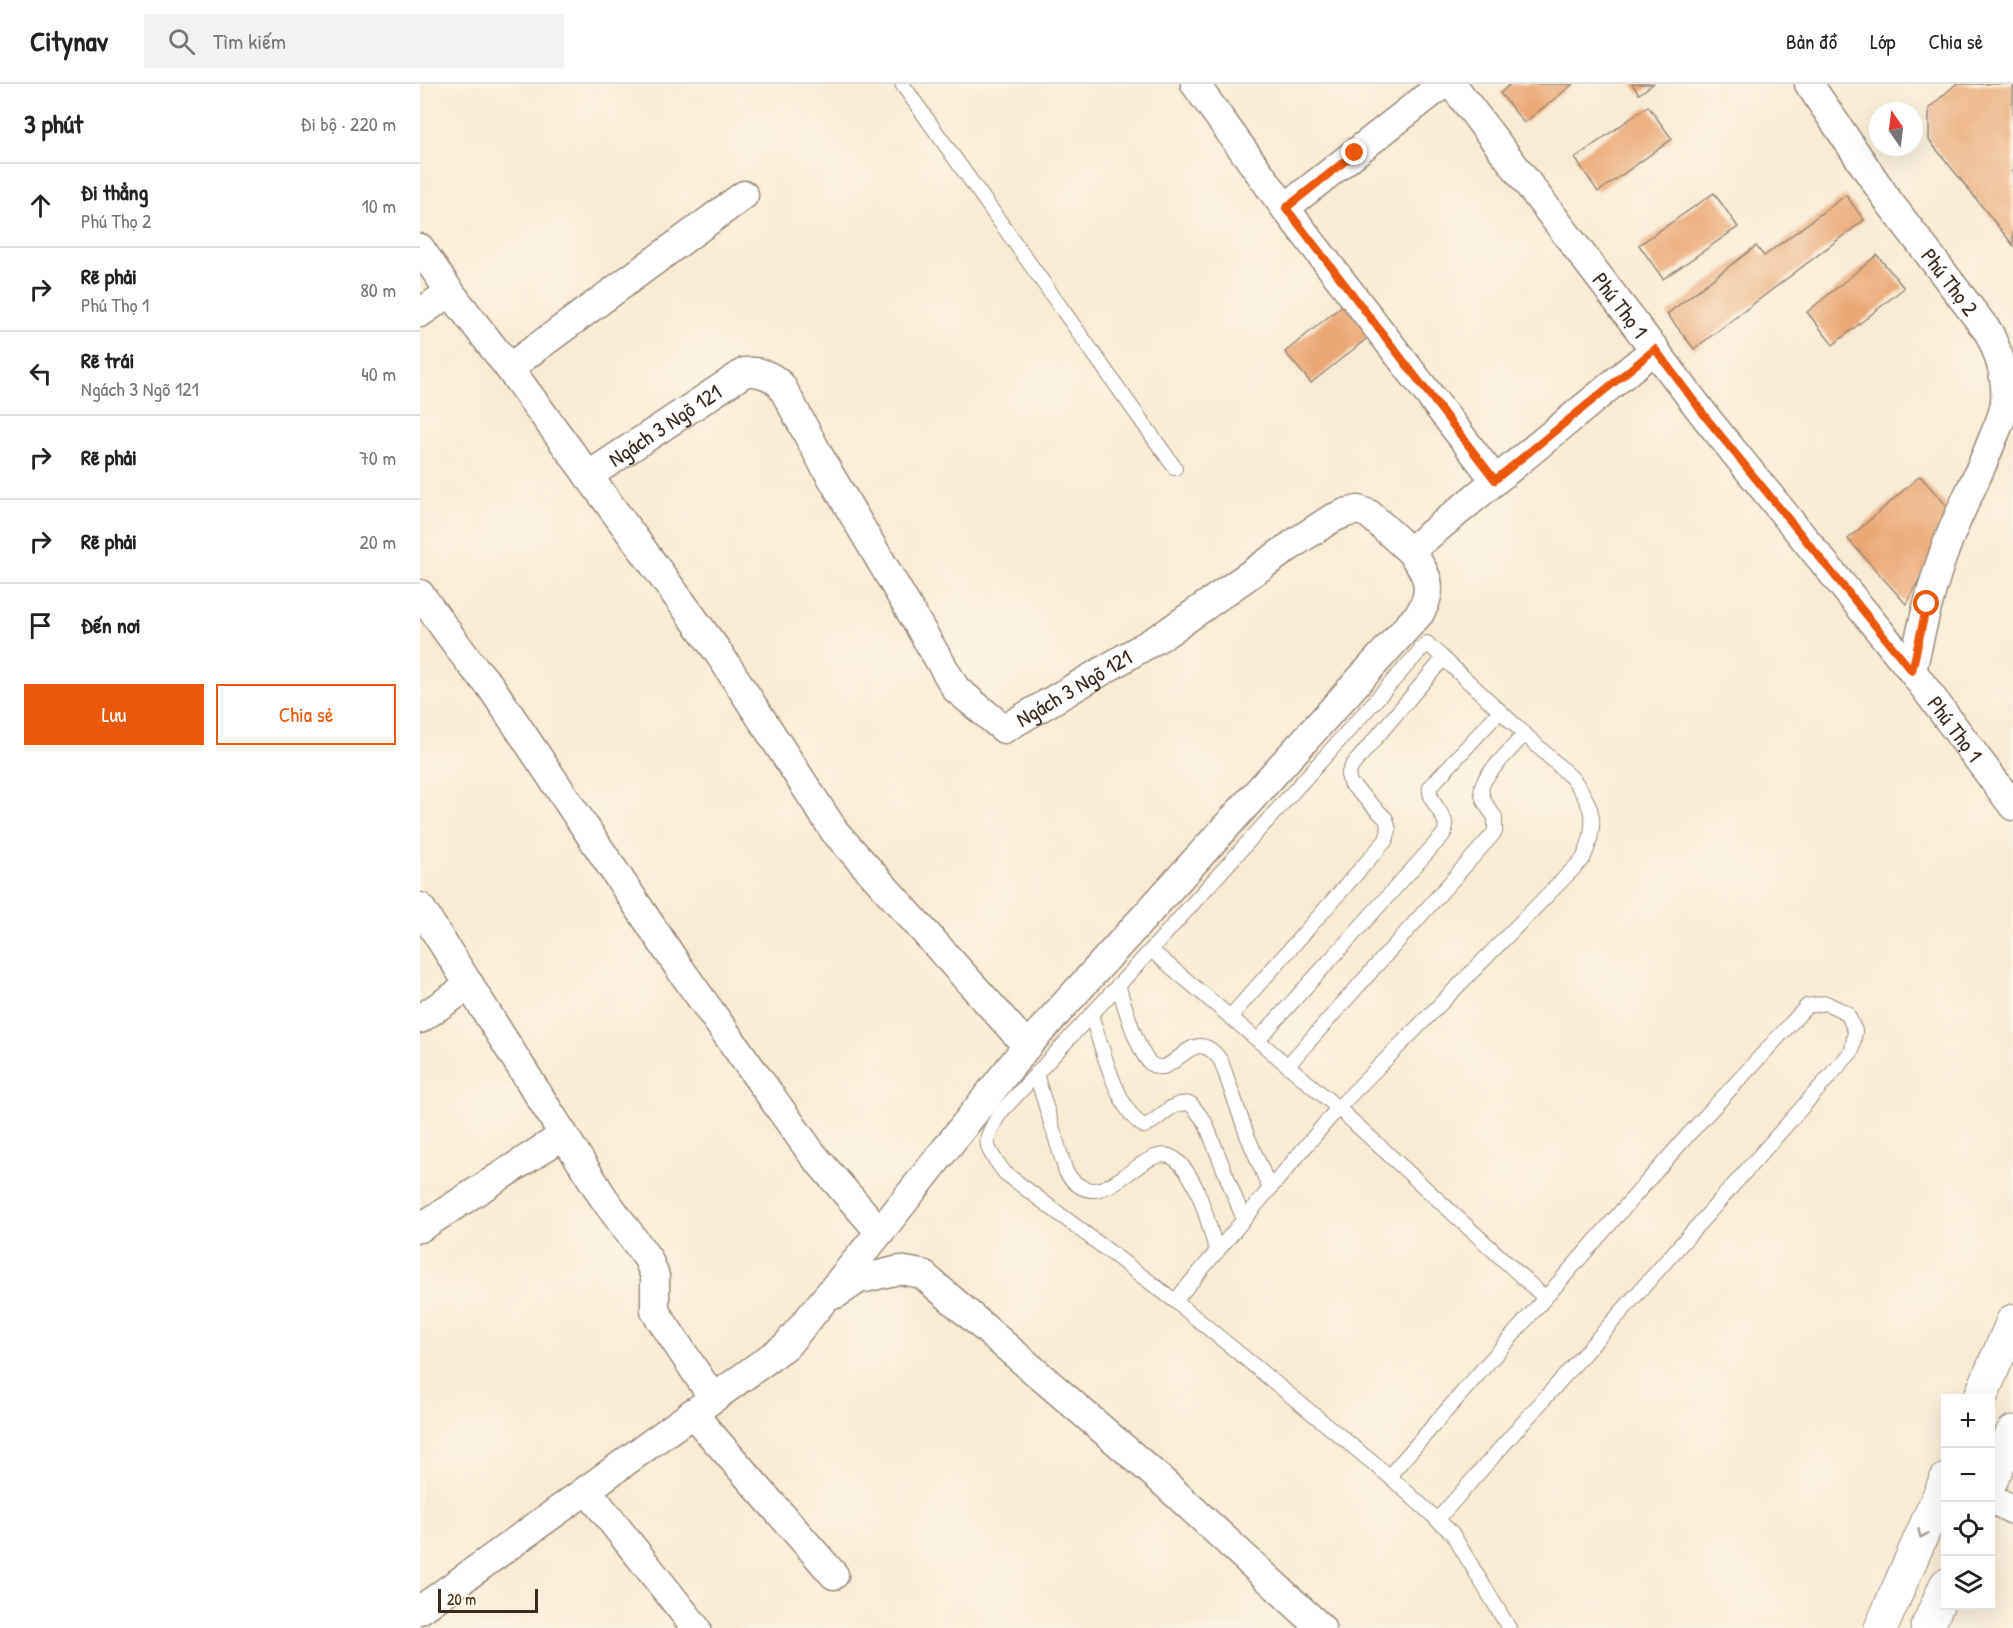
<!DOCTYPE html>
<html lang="vi">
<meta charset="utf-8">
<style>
body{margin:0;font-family:"Patrick Hand",sans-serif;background:#f2f2f2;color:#222}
.controls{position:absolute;right:18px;bottom:18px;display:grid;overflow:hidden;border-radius:0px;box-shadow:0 6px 24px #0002}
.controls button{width:54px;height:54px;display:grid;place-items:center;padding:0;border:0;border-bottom:2px solid #e0e0e0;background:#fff;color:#222;font:30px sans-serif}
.compass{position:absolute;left:1449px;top:18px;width:54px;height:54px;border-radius:50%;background:#fff;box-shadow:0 6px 24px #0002;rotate:346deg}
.scale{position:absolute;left:18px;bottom:15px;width:100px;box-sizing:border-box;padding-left:6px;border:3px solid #3b2a1e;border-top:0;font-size:16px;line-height:21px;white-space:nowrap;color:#3b2a1e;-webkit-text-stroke:4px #fcf5e5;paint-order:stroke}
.stop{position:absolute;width:18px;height:18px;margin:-14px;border:4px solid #ea580c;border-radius:50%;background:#fff}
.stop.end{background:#ea580c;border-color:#fff;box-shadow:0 2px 6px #0008}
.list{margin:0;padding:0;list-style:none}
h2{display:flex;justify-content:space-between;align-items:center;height:78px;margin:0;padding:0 24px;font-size:26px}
h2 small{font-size:20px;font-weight:400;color:#767676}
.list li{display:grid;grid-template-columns:39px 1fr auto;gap:18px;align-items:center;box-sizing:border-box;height:84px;padding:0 24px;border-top:2px solid #e0e0e0}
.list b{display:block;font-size:22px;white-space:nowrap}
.list p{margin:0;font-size:20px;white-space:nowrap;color:#767676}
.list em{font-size:20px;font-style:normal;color:#767676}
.actions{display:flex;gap:12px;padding:18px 24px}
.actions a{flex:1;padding:14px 0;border:2px solid #ea580c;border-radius:0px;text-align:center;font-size:21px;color:#ea580c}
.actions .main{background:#ea580c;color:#fff}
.icon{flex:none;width:33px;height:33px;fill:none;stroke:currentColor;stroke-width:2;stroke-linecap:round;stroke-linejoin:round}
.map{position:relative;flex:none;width:1593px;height:1544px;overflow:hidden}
header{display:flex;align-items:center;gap:36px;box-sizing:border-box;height:84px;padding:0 30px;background:#fff;border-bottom:2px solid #e0e0e0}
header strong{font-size:28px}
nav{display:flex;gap:33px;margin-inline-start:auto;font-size:21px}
.search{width:420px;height:54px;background:#f2f2f2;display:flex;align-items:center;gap:15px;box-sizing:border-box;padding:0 21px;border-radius:0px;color:#767676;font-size:22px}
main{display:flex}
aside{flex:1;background:#fff}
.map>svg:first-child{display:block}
.building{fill:#eaa775}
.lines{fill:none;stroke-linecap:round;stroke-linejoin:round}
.service-casing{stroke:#9a8a79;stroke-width:16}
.minor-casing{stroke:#9a8a79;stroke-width:31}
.trunk-casing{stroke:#9a8a79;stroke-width:35}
.service{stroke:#fff;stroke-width:14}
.minor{stroke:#fff;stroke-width:28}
.trunk{stroke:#fff;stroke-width:33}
.oneway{stroke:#a79f9a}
.route{stroke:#ea580c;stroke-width:8}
.labels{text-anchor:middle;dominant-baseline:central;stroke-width:4.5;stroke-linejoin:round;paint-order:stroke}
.street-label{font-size:22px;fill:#3b2a1e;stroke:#fcf5e5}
</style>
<header>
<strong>Citynav</strong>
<div class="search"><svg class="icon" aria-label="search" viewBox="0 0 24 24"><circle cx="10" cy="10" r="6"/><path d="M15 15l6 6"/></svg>Tìm kiếm</div>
<nav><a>Bản đồ</a><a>Lớp</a><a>Chia sẻ</a></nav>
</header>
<main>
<aside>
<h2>3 phút<small>Đi bộ · 220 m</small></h2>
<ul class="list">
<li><svg class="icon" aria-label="ahead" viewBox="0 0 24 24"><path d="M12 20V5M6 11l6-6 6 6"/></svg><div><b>Đi thẳng</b><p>Phú Thọ 2</p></div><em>10 m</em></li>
<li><svg class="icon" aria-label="right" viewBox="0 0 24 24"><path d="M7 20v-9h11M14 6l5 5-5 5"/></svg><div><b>Rẽ phải</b><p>Phú Thọ 1</p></div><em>80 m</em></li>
<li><svg class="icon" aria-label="left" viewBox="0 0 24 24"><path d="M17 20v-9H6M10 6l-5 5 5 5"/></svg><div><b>Rẽ trái</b><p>Ngách 3 Ngõ 121</p></div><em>40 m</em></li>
<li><svg class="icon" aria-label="right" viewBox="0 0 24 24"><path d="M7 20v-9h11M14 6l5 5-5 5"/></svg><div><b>Rẽ phải</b></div><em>70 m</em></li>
<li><svg class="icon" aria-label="right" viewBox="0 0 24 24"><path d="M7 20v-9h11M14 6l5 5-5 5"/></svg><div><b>Rẽ phải</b></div><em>20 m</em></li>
<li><svg class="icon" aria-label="arrive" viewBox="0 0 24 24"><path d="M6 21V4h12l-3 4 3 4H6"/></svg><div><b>Đến nơi</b></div></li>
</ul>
<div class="actions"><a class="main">Lưu</a><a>Chia sẻ</a></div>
</aside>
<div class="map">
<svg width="1593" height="1544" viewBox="0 0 1593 1544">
<rect width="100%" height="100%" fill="#fcf5e5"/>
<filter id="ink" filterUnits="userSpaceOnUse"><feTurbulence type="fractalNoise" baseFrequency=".0167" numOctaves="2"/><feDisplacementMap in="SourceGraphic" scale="12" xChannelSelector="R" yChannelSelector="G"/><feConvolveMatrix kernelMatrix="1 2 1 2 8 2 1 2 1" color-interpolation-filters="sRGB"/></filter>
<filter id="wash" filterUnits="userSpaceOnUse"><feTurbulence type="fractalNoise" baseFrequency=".008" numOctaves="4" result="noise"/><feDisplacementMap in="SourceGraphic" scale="24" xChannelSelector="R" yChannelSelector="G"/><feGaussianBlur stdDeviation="1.35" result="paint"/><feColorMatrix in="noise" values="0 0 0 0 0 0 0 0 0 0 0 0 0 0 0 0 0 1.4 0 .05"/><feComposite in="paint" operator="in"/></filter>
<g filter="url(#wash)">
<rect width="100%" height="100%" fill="#f8ebd4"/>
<g id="blocks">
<g class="building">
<path d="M1091,0H1153L1104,39L1080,9Z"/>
<path d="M1212,0H1233L1219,10Z"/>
<path d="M1536,0H1593V161L1509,56V24Z"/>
<path d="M1228,22L1252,55L1178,108L1155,74Z"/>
<path d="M1294,109L1318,143L1243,195L1219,161Z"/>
<path d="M1426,111L1444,136L1274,265L1247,230L1336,162L1344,172Z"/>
<path d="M1457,171L1484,204L1413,261L1387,228Z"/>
<path d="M929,216L955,248L891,299L865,268Z"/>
<path d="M1500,392L1534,430L1486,520L1428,455Z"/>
</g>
</g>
</g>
<g filter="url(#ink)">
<use href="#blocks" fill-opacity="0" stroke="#9a8a79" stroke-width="1.5"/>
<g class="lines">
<g class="service-casing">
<g id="service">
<path d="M482,0L755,384"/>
<path d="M731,866L918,1024L1124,1213"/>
<path d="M698,901C704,919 717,967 730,979C754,1000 771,934 801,977L827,1051L850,1105"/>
<path d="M671,931C681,959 698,1029 724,1042C742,1036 749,1016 771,1020L785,1038L824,1136"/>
<path d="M810,933L966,756L969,746L966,735L930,699L928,691L932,682L1023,575"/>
<path d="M838,956L1023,751C1034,734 1007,721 1010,703L1080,627"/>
<path d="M868,981L1075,748V733C1054,707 1059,700 1079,678C1088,668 1096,659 1105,650"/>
<path d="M616,990L646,1088C682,1143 724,1052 755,1075C779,1093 788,1141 797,1168"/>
<path d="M755,1217L585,1089C564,1061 561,1059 581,1028L731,866L1007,559L1153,695C1175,724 1178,741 1163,775L918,1024L755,1217L969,1392L1032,1449L1089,1544"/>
<path d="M969,1392L1268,1051L1387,922L1406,919L1427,929L1435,947L1432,967L1017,1436"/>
</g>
</g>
<g class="minor-casing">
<g id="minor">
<path d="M775,0L865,124L1023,0"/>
<path id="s1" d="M1032,0L1288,336L1492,587L1593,722"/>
<path id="s2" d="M1389,0L1469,118L1569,249C1580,272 1589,298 1584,324C1582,334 1577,345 1573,354C1560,389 1542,421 1529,455C1512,498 1502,542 1492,587"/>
<path d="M865,124L1075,396"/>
<path d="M0,164L30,208L89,284L298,568L415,748L607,962"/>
<path d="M0,229L30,208"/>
<path d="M89,284L324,111"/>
<path id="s3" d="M168,392L325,288C340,287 350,291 361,301L403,379L536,605L584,645L745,550L879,456L911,435L925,429L938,426L949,430L990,467L1235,265"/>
<path d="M0,510L50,579L71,603L260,885L393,1071L460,1148"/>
<path d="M0,823L183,1113L228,1175L235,1192V1227L293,1314"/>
<path d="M0,935L50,901"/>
<path d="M0,1144L144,1051"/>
<path d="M416,1210L437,1196L479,1186L502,1190L741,1396L901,1544"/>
<path d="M272,1329L414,1491"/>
<path d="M167,1406L276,1544"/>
<path d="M1570,1414L1593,1426"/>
<path d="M0,1526L366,1262L460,1148L607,962L1000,529C1015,503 1007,489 990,467"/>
</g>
</g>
<g class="trunk-casing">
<g id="trunk">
<path d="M1560,1314L1593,1237"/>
<path d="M1570,1398L1593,1348"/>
<path d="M1461,1544L1526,1396"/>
<path d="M1507,1544L1526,1501"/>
</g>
</g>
<use href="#service" class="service"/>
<use href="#minor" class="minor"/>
<use href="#trunk" class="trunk"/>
</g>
<defs><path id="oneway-chevron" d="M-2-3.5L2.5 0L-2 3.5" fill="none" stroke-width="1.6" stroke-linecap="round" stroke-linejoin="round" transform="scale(1.5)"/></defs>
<use class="oneway" href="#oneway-chevron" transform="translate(1502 1450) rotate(114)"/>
</g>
<g class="lines" filter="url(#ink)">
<path class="route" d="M935,69L866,124L1075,396L1235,265L1288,336L1492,587L1507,520"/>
</g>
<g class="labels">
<g class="street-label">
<text stroke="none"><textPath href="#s2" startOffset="243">Phú Thọ 2</textPath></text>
<text stroke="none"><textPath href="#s1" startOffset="278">Phú Thọ 1</textPath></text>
<text stroke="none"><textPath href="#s3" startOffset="92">Ngách 3 Ngõ 121</textPath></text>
<text stroke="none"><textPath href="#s3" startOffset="722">Ngách 3 Ngõ 121</textPath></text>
<text stroke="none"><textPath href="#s1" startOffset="818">Phú Thọ 1</textPath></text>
</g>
</g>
</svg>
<div class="controls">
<button>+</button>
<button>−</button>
<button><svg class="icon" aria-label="locate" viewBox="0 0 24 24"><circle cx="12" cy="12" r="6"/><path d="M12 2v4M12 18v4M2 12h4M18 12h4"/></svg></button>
<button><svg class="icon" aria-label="layers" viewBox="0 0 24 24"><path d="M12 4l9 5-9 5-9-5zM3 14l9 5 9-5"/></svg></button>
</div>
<svg class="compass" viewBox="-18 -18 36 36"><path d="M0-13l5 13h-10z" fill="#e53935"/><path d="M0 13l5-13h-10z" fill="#767676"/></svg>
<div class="scale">20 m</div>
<div class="stop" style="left:1507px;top:520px"></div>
<div class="stop end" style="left:935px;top:69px"></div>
</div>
</main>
